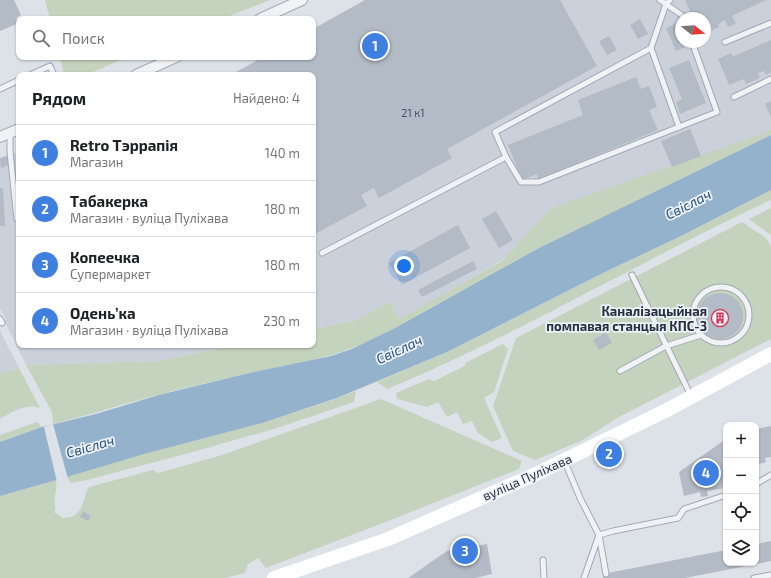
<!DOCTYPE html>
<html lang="ru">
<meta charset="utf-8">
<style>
body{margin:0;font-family:"Exo 2",sans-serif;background:#f2f2f2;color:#202124}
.controls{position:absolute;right:12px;bottom:12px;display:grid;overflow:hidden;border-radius:8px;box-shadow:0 1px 3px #0004}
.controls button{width:36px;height:36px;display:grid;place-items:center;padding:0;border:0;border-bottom:1px solid #e0e0e0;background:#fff;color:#202124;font:20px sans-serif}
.compass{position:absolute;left:675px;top:12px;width:36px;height:36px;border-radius:50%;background:#fff;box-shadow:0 1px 3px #0004;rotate:107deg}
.you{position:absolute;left:404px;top:266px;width:14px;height:14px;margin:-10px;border:3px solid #fff;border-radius:50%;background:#1a73e8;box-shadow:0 0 0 6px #1a73e833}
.badge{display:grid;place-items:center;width:26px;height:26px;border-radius:50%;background:#b45309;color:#fff;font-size:13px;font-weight:700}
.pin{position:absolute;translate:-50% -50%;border:2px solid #fff;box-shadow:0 1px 4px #0006}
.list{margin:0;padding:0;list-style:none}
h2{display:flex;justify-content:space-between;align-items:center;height:52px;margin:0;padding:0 16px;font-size:17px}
h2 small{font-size:13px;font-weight:400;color:#757577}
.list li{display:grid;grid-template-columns:26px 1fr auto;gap:12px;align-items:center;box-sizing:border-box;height:56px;padding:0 16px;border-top:1px solid #e0e0e0}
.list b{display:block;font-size:15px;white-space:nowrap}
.list p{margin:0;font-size:13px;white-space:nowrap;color:#757577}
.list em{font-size:13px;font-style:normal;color:#757577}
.icon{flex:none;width:22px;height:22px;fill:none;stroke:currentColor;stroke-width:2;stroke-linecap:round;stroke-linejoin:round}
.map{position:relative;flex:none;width:771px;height:578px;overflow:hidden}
.search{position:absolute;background:#fff;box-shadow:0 1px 3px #0004;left:16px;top:16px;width:300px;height:44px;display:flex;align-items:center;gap:10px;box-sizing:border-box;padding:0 14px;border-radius:8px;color:#757577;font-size:15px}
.panel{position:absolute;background:#fff;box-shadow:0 1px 3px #0004;left:16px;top:72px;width:300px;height:276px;border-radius:8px}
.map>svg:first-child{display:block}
.built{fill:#cad1db;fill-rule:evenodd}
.green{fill:#c4d3bd}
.water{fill:#94b2cc}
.pier{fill:#dde2e8}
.building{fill:#b3bbc6}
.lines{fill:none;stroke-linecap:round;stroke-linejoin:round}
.lane-casing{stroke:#a2a9b2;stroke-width:7}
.street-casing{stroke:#a2a9b2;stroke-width:12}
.lane{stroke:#f0f2f6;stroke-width:5}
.street{stroke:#f0f2f6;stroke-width:10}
.secondary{stroke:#fff;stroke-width:14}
.labels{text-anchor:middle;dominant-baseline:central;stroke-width:3.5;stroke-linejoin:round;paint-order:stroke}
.number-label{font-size:11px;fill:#485362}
.poi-label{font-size:13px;font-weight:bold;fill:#253040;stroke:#ecf1f6;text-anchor:end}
.street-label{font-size:13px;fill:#253040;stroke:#ecf1f6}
.water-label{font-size:14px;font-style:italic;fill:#2b5278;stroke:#ecf1f6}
</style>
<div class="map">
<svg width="771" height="578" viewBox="0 0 771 578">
<rect width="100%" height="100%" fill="#dde2e8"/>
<g class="built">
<path d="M366,0H771V129L762,134L703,156L551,208L504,259L401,319H399L390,301L357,320L313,329V75H231L263,57H313ZM681,18H705V42H681Z"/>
<path d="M19,152V345H237L159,361L26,365L4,320L6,319L0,308V158Z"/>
<path d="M0,331L19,368L0,373Z"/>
</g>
<g class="green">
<path d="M45,0H270L222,19H50Z"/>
<path d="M60,57H128L86,75H64Z"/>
<path d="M771,129V135L537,249L373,340C328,360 279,366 232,377C208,383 183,388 158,395C123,404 89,415 53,424L52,412L26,365L159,361L237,345H313V329L357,320L390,301L399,319L502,261L551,208L762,134Z"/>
<path d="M771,190V200C642,260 519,334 387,389L377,382L447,352L605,272L681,236Z"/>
<path d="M771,208V235L749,219Z"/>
<path d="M742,222L766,238L771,247V339L619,417L583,440L535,460L513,451L493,406L516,338Z"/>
<path d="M503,344L508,349L494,392L484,398L502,438L492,442L478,433L472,421L463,424L457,412L447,417L438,402L427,407L397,399L396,393L429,379L434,381L465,366V363Z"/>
<path d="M19,368L40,408C25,403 13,412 0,419V373Z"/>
<path d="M356,391L354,402L274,429L189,453L87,480L71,483L67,477C93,469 120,460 146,453C216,434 288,418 356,391Z"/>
<path d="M381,399L522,461L519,469L391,520L266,568L258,558L248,564L245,573L225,578H0V496L56,480C58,491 52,499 56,510L54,512L63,518C81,518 83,504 87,490L89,487L153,470L158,473L219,456Z"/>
<path d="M37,422L42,427L0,442V435Z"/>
</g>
<path class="water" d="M771,135V190L681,236L605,272L447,352L337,398L262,423L144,454L67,477L0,496V442L42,427L96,414L159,395L245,374L331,356L352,349L395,328L537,249Z"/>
<path class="pier" d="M53,424L68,479L57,482L44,427Z"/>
<g class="building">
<path d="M0,0H14L21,15L16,18L19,23L0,31Z"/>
<path d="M365,0H560L597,66L447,149L452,158L379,198L374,188L361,195L367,206L313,235V75H231L263,57H313V29Z"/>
<path d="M685,0H766L732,16L736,24L728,27L725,20L718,24L719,27L705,34V18H693Z"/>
<path d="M640,19L648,34L638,39L630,25Z"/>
<path d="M677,23L681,34V42H684L686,47L676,51L666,28Z"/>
<path d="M609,36L617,50L607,55L599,41Z"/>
<path d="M771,40V72L766,75L764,71L758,73L760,78L746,84L744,79L729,85L718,59L731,53L732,57Z"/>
<path d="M689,60L706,103L680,114L676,102L682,99L669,68Z"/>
<path d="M636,77L641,89L649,86L657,107L649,110L658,130L538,179L537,174L522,180L508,145L583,115L578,100Z"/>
<path d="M771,101V117L765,104Z"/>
<path d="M690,129L701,156L672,167L661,141Z"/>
<path d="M6,156L10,164L1,168L0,158Z"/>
<path d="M0,188H3L5,226H0Z"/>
<path d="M496,211L513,240L499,248L482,219Z"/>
<path d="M458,225L470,248L402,285L389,263Z"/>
<path d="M473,261L477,269L422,297L418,290Z"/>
<circle cx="720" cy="316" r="23"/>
<path d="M606,332L612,343L599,350L593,340Z"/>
<path d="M771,426V457L765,458L766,462L759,464L758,459L756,460V429Z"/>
<path d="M726,439V488L707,491L708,496L701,497L700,492L684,496L679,472Z"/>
<path d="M83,511L91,516L88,521L80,517Z"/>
<path d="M771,541V561L685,578H603V574L726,550V563H756V544Z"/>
<path d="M487,544L492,574L475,578H408L447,551Z"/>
</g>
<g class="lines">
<g class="lane-casing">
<g id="lane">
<path d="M660,0L683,16L684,18"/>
<path d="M725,42L771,23"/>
<path d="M651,48L679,127"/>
<path d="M30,75L50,66L54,75"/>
<path d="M0,89L19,80"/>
<path d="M734,97L771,79"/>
<path d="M10,133V152L17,219"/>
<path d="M506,157L495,132L651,48L666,4L670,0"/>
<path d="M322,253L506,157L521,182H539L717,112L692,42"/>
<path d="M632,275L691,396"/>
<circle cx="721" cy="315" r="28"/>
<path d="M0,319L2,323"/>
<path d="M620,371L666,346L701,335"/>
<path d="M565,462L580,498L599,535L606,574"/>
<path d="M756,484L771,475"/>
<path d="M543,560L544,578"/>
<path d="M584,578L599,535L613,531L678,518L684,509L726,495"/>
<path d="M754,578L771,575"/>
</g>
</g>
<g class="street-casing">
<g id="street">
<path d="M260,19L302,0"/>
<path d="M136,75L176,57"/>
<path d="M0,137L19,129"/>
</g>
</g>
<use href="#lane" class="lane"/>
<use href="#street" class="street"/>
<path class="secondary" d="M274,578L388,539L536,474L667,410L771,354"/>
</g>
<defs>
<g id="building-ring" transform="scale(0.9)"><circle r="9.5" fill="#ecf1f6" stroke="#db3457" stroke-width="1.5"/><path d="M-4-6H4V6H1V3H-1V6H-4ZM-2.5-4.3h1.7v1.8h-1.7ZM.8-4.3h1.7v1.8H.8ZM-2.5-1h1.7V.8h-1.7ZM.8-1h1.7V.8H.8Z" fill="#db3457"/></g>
</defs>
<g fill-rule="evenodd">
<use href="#building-ring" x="720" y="318"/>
</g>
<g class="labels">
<g class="number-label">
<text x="413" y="112">21 к1</text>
</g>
<g class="poi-label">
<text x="707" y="311">Каналізацыйная<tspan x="707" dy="15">помпавая станцыя КПС-3</tspan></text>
</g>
<g class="street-label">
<text transform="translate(527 477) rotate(-24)">вуліца Пуліхава</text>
</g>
<g class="water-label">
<text transform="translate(688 204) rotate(-27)">Свіслач</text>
<text transform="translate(399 349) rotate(-25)">Свіслач</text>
<text transform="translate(90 446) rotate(-16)">Свіслач</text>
</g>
</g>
</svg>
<div class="controls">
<button>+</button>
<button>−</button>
<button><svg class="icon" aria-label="locate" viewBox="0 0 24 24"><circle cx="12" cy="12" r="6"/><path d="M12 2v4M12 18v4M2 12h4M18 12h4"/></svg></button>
<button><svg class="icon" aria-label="layers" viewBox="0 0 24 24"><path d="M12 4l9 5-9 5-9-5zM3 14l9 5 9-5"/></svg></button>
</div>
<svg class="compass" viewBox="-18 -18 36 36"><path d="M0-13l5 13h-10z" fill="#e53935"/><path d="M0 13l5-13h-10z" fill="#757577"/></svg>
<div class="you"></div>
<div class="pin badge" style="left:375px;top:46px;background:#3f7fe0">1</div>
<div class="pin badge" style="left:609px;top:454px;background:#3f7fe0">2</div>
<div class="pin badge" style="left:465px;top:551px;background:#3f7fe0">3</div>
<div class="pin badge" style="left:706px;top:473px;background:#3f7fe0">4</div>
<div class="search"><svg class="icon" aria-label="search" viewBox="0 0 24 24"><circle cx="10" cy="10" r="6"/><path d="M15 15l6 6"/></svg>Поиск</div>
<section class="panel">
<h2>Рядом<small>Найдено: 4</small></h2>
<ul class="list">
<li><span class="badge" style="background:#3f7fe0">1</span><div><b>Retro Тэррапія</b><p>Магазин</p></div><em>140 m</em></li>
<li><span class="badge" style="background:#3f7fe0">2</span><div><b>Табакерка</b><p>Магазин · вуліца Пуліхава</p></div><em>180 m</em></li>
<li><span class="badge" style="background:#3f7fe0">3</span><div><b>Копеечка</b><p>Супермаркет</p></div><em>180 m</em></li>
<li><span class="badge" style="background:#3f7fe0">4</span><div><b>Оденьʼка</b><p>Магазин · вуліца Пуліхава</p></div><em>230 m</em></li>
</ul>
</section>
</div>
